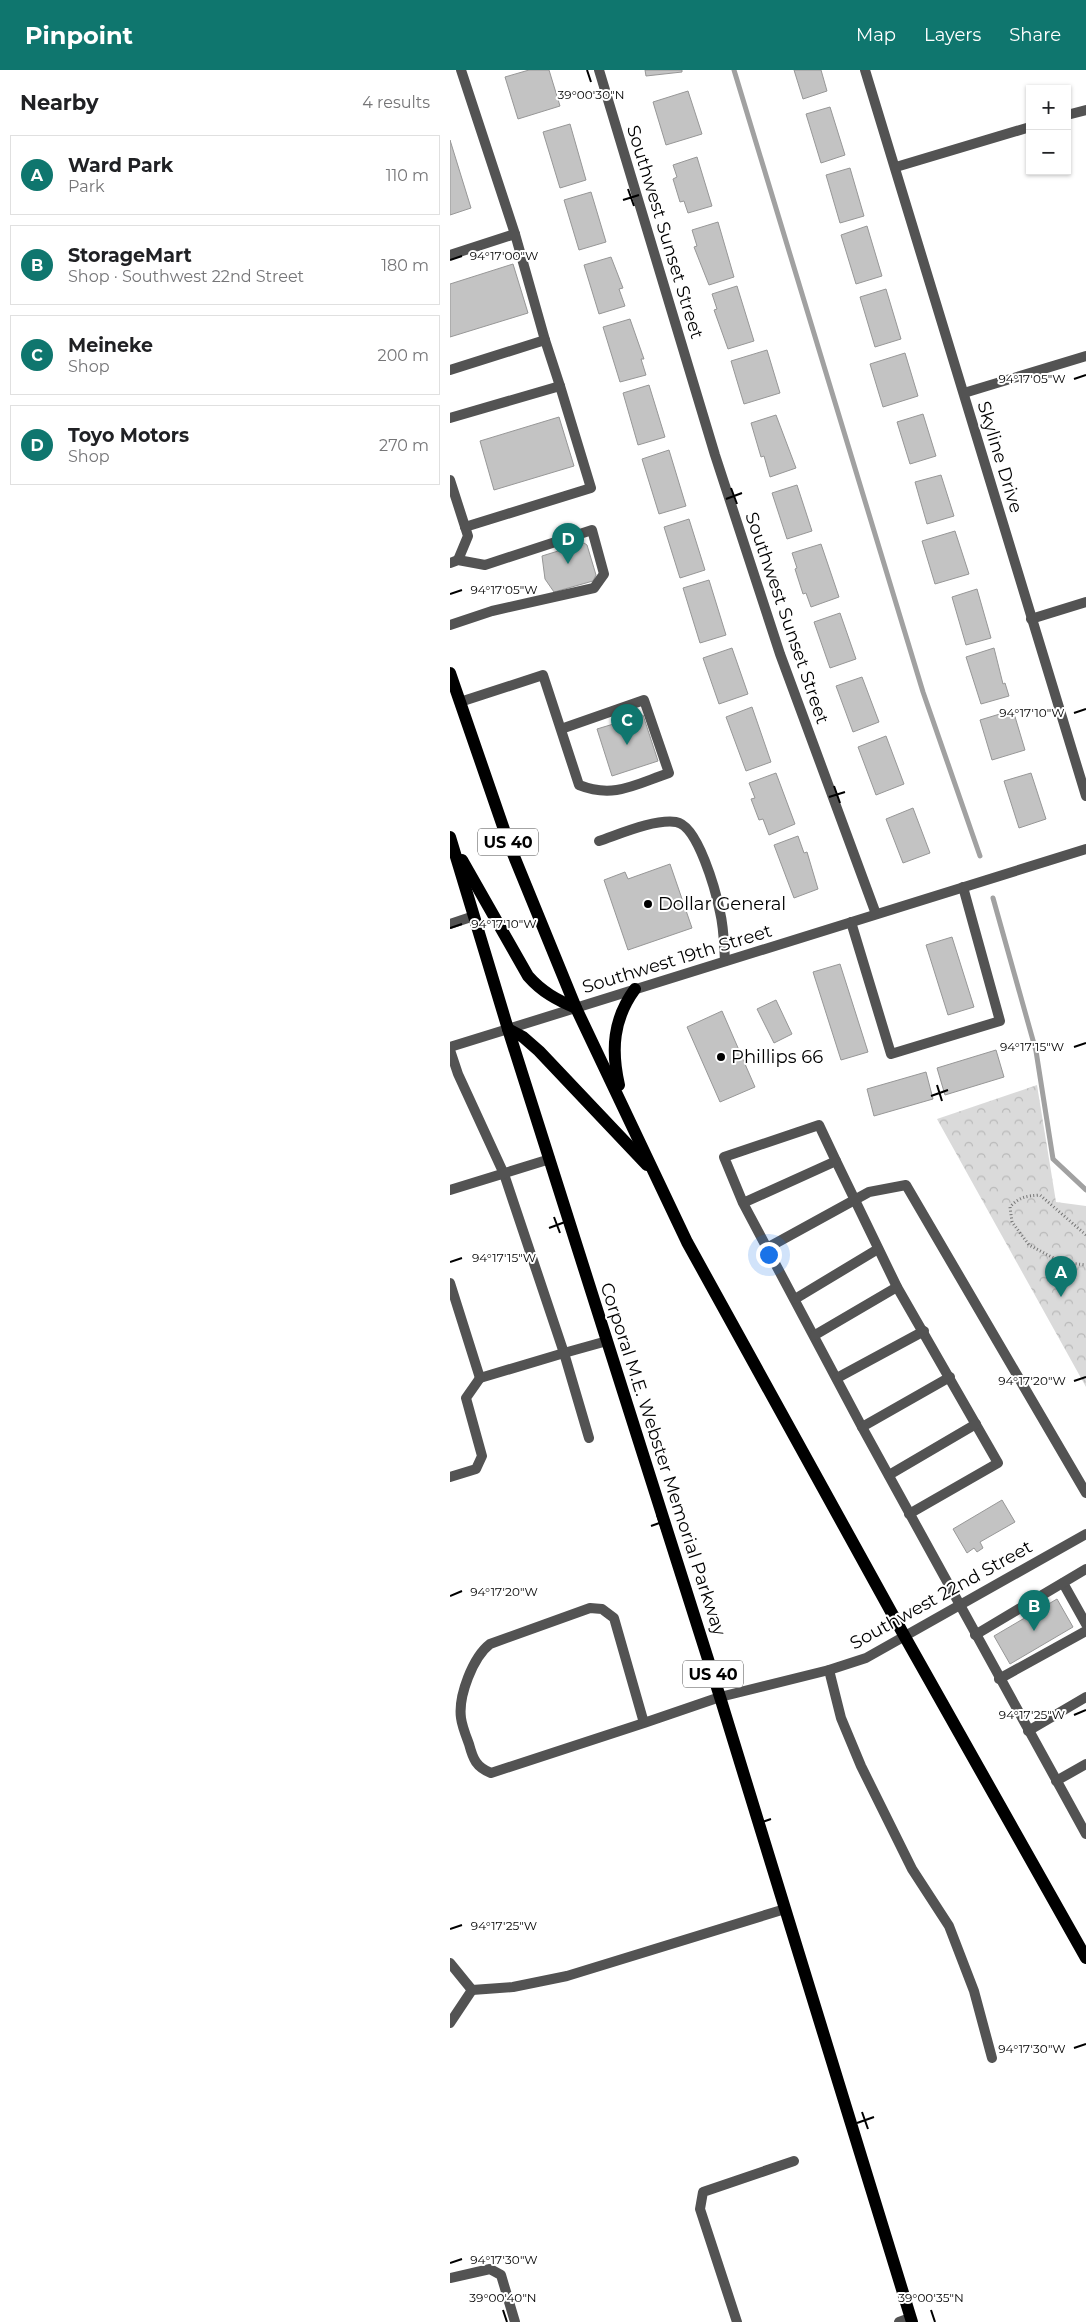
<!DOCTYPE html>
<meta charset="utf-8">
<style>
body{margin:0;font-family:Montserrat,sans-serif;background:#f2f2f2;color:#202124}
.controls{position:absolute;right:15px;top:15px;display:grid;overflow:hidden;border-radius:0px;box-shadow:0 1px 4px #0004}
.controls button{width:45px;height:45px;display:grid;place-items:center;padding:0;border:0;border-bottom:1px solid #e0e0e0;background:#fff;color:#202124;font:25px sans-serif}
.you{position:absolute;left:318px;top:1184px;width:18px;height:18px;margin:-12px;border:4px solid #fff;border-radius:50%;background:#1a73e8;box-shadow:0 0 0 8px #1a73e833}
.badge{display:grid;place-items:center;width:32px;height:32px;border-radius:50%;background:#0f766e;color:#fff;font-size:16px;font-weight:700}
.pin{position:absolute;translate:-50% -41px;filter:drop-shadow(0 1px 2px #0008)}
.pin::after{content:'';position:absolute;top:26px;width:18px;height:15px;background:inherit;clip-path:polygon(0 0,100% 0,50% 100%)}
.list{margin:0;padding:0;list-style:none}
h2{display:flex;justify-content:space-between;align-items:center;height:65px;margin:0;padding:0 20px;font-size:21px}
h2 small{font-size:16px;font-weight:400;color:#757577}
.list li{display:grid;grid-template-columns:32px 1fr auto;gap:15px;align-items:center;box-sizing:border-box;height:80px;margin:0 10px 10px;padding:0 10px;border:1px solid #e0e0e0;border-radius:0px}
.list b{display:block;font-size:19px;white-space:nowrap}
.list p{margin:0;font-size:16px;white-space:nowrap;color:#757577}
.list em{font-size:16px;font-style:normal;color:#757577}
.map{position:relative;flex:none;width:636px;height:2252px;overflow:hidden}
header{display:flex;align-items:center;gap:30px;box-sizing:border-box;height:70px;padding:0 25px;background:#0f766e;color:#fff}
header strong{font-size:24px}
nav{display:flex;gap:28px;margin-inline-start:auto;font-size:18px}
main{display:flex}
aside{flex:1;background:#fff}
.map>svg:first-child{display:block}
.forest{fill:url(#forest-crowns)}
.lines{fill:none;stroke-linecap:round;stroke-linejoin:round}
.stream{stroke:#a1a1a1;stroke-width:5}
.building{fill:#c3c3c3;stroke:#979797}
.path{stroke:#757575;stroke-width:3;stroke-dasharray:1 2.5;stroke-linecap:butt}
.service{stroke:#535353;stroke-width:10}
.minor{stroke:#535353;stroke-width:10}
.tertiary{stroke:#535353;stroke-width:10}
.primary{stroke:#000;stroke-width:12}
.ticks{fill:none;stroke:#000;stroke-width:2}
.poi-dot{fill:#000;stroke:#fff;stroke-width:2}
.labels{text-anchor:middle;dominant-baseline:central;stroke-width:4;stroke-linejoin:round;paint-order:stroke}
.shield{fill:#fff;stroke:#4c4c4c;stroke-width:1}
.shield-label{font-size:16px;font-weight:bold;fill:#000}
.street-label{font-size:18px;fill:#000;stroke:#fff}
.poi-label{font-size:18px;fill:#000;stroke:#fff;text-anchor:start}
.ticks-label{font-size:12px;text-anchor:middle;fill:#000;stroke:#fff;stroke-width:4;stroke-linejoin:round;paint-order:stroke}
</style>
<header>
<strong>Pinpoint</strong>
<nav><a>Map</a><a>Layers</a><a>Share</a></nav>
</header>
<main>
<aside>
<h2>Nearby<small>4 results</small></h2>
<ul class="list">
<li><span class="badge">A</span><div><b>Ward Park</b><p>Park</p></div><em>110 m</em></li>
<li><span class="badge">B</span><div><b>StorageMart</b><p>Shop · Southwest 22nd Street</p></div><em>180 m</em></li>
<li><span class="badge">C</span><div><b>Meineke</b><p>Shop</p></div><em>200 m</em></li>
<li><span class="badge">D</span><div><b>Toyo Motors</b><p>Shop</p></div><em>270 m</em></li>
</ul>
</aside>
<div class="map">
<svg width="636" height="2252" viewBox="0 0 636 2252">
<defs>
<pattern id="forest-crowns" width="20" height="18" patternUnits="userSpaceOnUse" patternTransform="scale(1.25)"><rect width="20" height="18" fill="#dadada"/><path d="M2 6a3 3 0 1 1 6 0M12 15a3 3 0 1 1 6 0" fill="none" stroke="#b9b9b9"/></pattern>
</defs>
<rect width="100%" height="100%" fill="#fff"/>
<path class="forest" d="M587,1015L606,1132L636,1136V1317L487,1049Z"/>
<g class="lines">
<g class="stream">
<path d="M284,0L473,622L530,786"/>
<path d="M543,828L586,981L603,1089L636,1120"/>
</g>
</g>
<g class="building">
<path d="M79,0H99L110,36L68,49L55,7Z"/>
<path d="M195,0H232V2L196,6Z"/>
<path d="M344,0H371L377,21L353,29Z"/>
<path d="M238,21L252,64L216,75L203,32Z"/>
<path d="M380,37L395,85L371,93L356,44Z"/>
<path d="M120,54L136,110L110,118L93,62Z"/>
<path d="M0,70L21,138L0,145Z"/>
<path d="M247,87L262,136L238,143L234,131L230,132L223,109L227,107L223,95Z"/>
<path d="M400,98L414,146L390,153L376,105Z"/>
<path d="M141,122L156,172L129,180L114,130Z"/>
<path d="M268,152L284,207L259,215L244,177L247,176L242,160Z"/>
<path d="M417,156L432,206L406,214L391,165Z"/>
<path d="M161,187L173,218L169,219L175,236L149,244L134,195Z"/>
<path d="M63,194L78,243L0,267V214Z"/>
<path d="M287,216L304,271L278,279L264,240L267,239L262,224Z"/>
<path d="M436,219L451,269L425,277L410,227Z"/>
<path d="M180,249L194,289H191L196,305L170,312L153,257Z"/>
<path d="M317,280L330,323L294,334L281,291Z"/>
<path d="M455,283L468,326L433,337L420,294Z"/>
<path d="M199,315L215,367L188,375L173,323Z"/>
<path d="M473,344L486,386L460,394L447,352Z"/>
<path d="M326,345L346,398L320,407L314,386L311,387L301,353Z"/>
<path d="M109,347L124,396L44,420L30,371Z"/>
<path d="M219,380L236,436L209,444L192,389Z"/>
<path d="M491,405L504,446L477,454L465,412Z"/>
<path d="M347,415L362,461L337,469L322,423Z"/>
<path d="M239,449L255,500L230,508L214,457Z"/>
<path d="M505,461L519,504L485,514L472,471Z"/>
<path d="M134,473L137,475L146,505L143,511L104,522L95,509L92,486Z"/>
<path d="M371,474L389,527L361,537L356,523L353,524L345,499L347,498L342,483Z"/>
<path d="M259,510L276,565L250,573L233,518Z"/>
<path d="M527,519L541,568L516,575L502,527Z"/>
<path d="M390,543L406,589L380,598L364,552Z"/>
<path d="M282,578L298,624L269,634L253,588Z"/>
<path d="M544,578L553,614L555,613L559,626L531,634L516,587Z"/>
<path d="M412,607L429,652L403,662L386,616Z"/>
<path d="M302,637L321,692L296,701L276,647Z"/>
<path d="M563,640L575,680L542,690L530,650Z"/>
<path d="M193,645L208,691L162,706L147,659Z"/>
<path d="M436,666L454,714L426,725L408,677Z"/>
<path d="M326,703L345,754L319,765L313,749L309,750L301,729L305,728L299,713Z"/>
<path d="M581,703L596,749L569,758L554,711Z"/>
<path d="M463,738L480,783L453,793L436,749Z"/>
<path d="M348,766L354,783L357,782L368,819L344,828L324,775Z"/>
<path d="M220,794L242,858L178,880L154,810L175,802L178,809Z"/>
<path d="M502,867L524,937L498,945L476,875Z"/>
<path d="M390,894L418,982L391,990L363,902Z"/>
<path d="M326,930L342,964L324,973L307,939Z"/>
<path d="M272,941L305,1017L270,1032L237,957Z"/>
<path d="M546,980L554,1007L495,1025L487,998Z"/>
<path d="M476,1002L483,1029L424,1046L417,1019Z"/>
<path d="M552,1430L565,1452L530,1472L533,1478L527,1482L524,1478L517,1483L503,1459Z"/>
<path d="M607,1529L623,1557L560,1594L544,1566Z"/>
</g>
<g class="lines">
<path class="path" d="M636,1165L590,1125C576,1126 569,1127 560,1137L562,1152L579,1175L611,1192L636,1195"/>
<g class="service">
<path d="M11,0L65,164"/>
<path d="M0,185L65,164L95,270"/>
<path d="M0,300L95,270L110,316"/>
<path d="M0,348L110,316L141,418L15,457"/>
<path d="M0,410L18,466L8,490"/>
<path d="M0,493L8,490L35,495L142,460L154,504L144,518L42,541L0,555"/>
<path d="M10,632L93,605L129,715C164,729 186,714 219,703L194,630L111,659"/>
<path d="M149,771C170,764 204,749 226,752C248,755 266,822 270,842C274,858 274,875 275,891"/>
<path d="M401,852L441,984L550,951L513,817"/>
<path d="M0,854L24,846"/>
<path d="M0,980L8,1004L54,1104L114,1283L157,1271"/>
<path d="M386,1091L447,1217L548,1393L459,1444"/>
<path d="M0,1120L100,1089"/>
<path d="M293,1133L386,1091L369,1055L274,1087L293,1133L412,1357L636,1764"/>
<path d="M317,1178L419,1122L456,1115L636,1423"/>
<path d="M0,1213L30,1308L114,1283L139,1368"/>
<path d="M345,1229L428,1179"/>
<path d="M365,1265L447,1217"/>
<path d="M387,1308L474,1261"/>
<path d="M412,1357L500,1307"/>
<path d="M439,1405L526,1354"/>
<path d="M0,1407L26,1399L32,1386L16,1328L30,1308"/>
<path d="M613,1513L636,1554"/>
<path d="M525,1565L636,1499"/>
<path d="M379,1600L391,1648L411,1696L462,1799L499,1856L524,1921L542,1988"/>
<path d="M549,1609L636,1561"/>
<path d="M194,1653L41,1703C26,1697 23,1689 19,1674C16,1666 12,1656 11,1648C8,1626 23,1587 40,1574L140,1538L152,1539L164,1548L194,1653L270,1627"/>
<path d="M578,1661L636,1627"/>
<path d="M606,1711L636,1694"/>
<path d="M0,1893L22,1920"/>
<path d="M22,1920L63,1917L117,1906L335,1839"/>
<path d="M0,1953L22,1920"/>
<path d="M287,2252L250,2139L253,2122L344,2091"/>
<path d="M449,2252L460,2248"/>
</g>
<g class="minor">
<path d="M149,0L265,385L330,584L426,844"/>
<path d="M415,0L636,726"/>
<path d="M617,45L636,40"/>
<path d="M446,97L580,57"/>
<path d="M514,323L636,286"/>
<path d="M581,549L636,532"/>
<path d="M0,977L58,959"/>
<path d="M270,1627L379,1600L416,1588L636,1464"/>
<path d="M0,2208L40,2199L51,2205L65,2252"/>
</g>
<path class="tertiary" d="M58,959L636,779"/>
<g class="primary">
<path d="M0,603L59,774L126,938L237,1172L455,1567L636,1888"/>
<path d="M0,767L58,959L270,1627L462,2252"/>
<path d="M12,790L78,906C92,922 107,930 126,938"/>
<path d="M58,959L73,967L89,981L197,1095"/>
<path d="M169,1015C161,980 163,949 185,919"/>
</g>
</g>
<path class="ticks" d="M137,0L141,12M178,119L184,136M173,130L189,125M0,190L12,186M624,309L636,305M281,418L287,434M276,429L292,423M0,524L12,520M624,643L636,639M384,716L390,733M379,727L395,722M0,858L12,854M624,977L636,973M487,1015L492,1031M481,1026L498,1020M104,1147L110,1163M99,1158L115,1152M0,1192L12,1188M624,1311L636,1307M207,1445L213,1462M201,1456L218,1450M0,1526L12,1521M624,1645L636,1640M310,1744L315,1760M304,1755L321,1749M0,1859L12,1855M624,1978L636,1974M412,2042L418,2059M407,2053L424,2047M0,2193L12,2189M53,2240L57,2252M481,2240L485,2252"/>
<g class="poi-dot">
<circle cx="198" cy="834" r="5"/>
<circle cx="271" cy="987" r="5"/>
</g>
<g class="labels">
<g class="shield">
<rect x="28" y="758.5" width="60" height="27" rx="4"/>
<rect x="233" y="1590.5" width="60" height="27" rx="4"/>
</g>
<g class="shield-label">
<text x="58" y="772">US 40</text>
<text x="263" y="1604">US 40</text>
</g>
<g class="street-label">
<text transform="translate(215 162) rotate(73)">Southwest Sunset Street</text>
<text transform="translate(550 387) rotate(73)">Skyline Drive</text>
<text transform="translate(337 548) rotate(71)">Southwest Sunset Street</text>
<text transform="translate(227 889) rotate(-17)">Southwest 19th Street</text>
<text transform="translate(213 1389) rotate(72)">Corporal M.E. Webster Memorial Parkway</text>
<text transform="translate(491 1525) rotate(-29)">Southwest 22nd Street</text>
</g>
<g class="poi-label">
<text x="208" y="834">Dollar General</text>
<text x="281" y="987">Phillips 66</text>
</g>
</g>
<g class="ticks-label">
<text x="141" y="29">39°00'30"N</text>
<text x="54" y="190">94°17'00"W</text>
<text x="582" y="313">94°17'05"W</text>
<text x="54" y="524">94°17'05"W</text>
<text x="582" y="647">94°17'10"W</text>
<text x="54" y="858">94°17'10"W</text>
<text x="582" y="981">94°17'15"W</text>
<text x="54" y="1192">94°17'15"W</text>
<text x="582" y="1315">94°17'20"W</text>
<text x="54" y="1526">94°17'20"W</text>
<text x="582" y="1649">94°17'25"W</text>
<text x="54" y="1860">94°17'25"W</text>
<text x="582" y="1983">94°17'30"W</text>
<text x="54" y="2194">94°17'30"W</text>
<text x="53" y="2232">39°00'40"N</text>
<text x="481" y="2232">39°00'35"N</text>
</g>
</svg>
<div class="controls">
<button>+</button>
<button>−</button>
</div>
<div class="you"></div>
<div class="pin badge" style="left:611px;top:1227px">A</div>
<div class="pin badge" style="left:584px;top:1561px">B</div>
<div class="pin badge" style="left:177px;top:675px">C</div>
<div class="pin badge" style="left:118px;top:494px">D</div>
</div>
</main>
